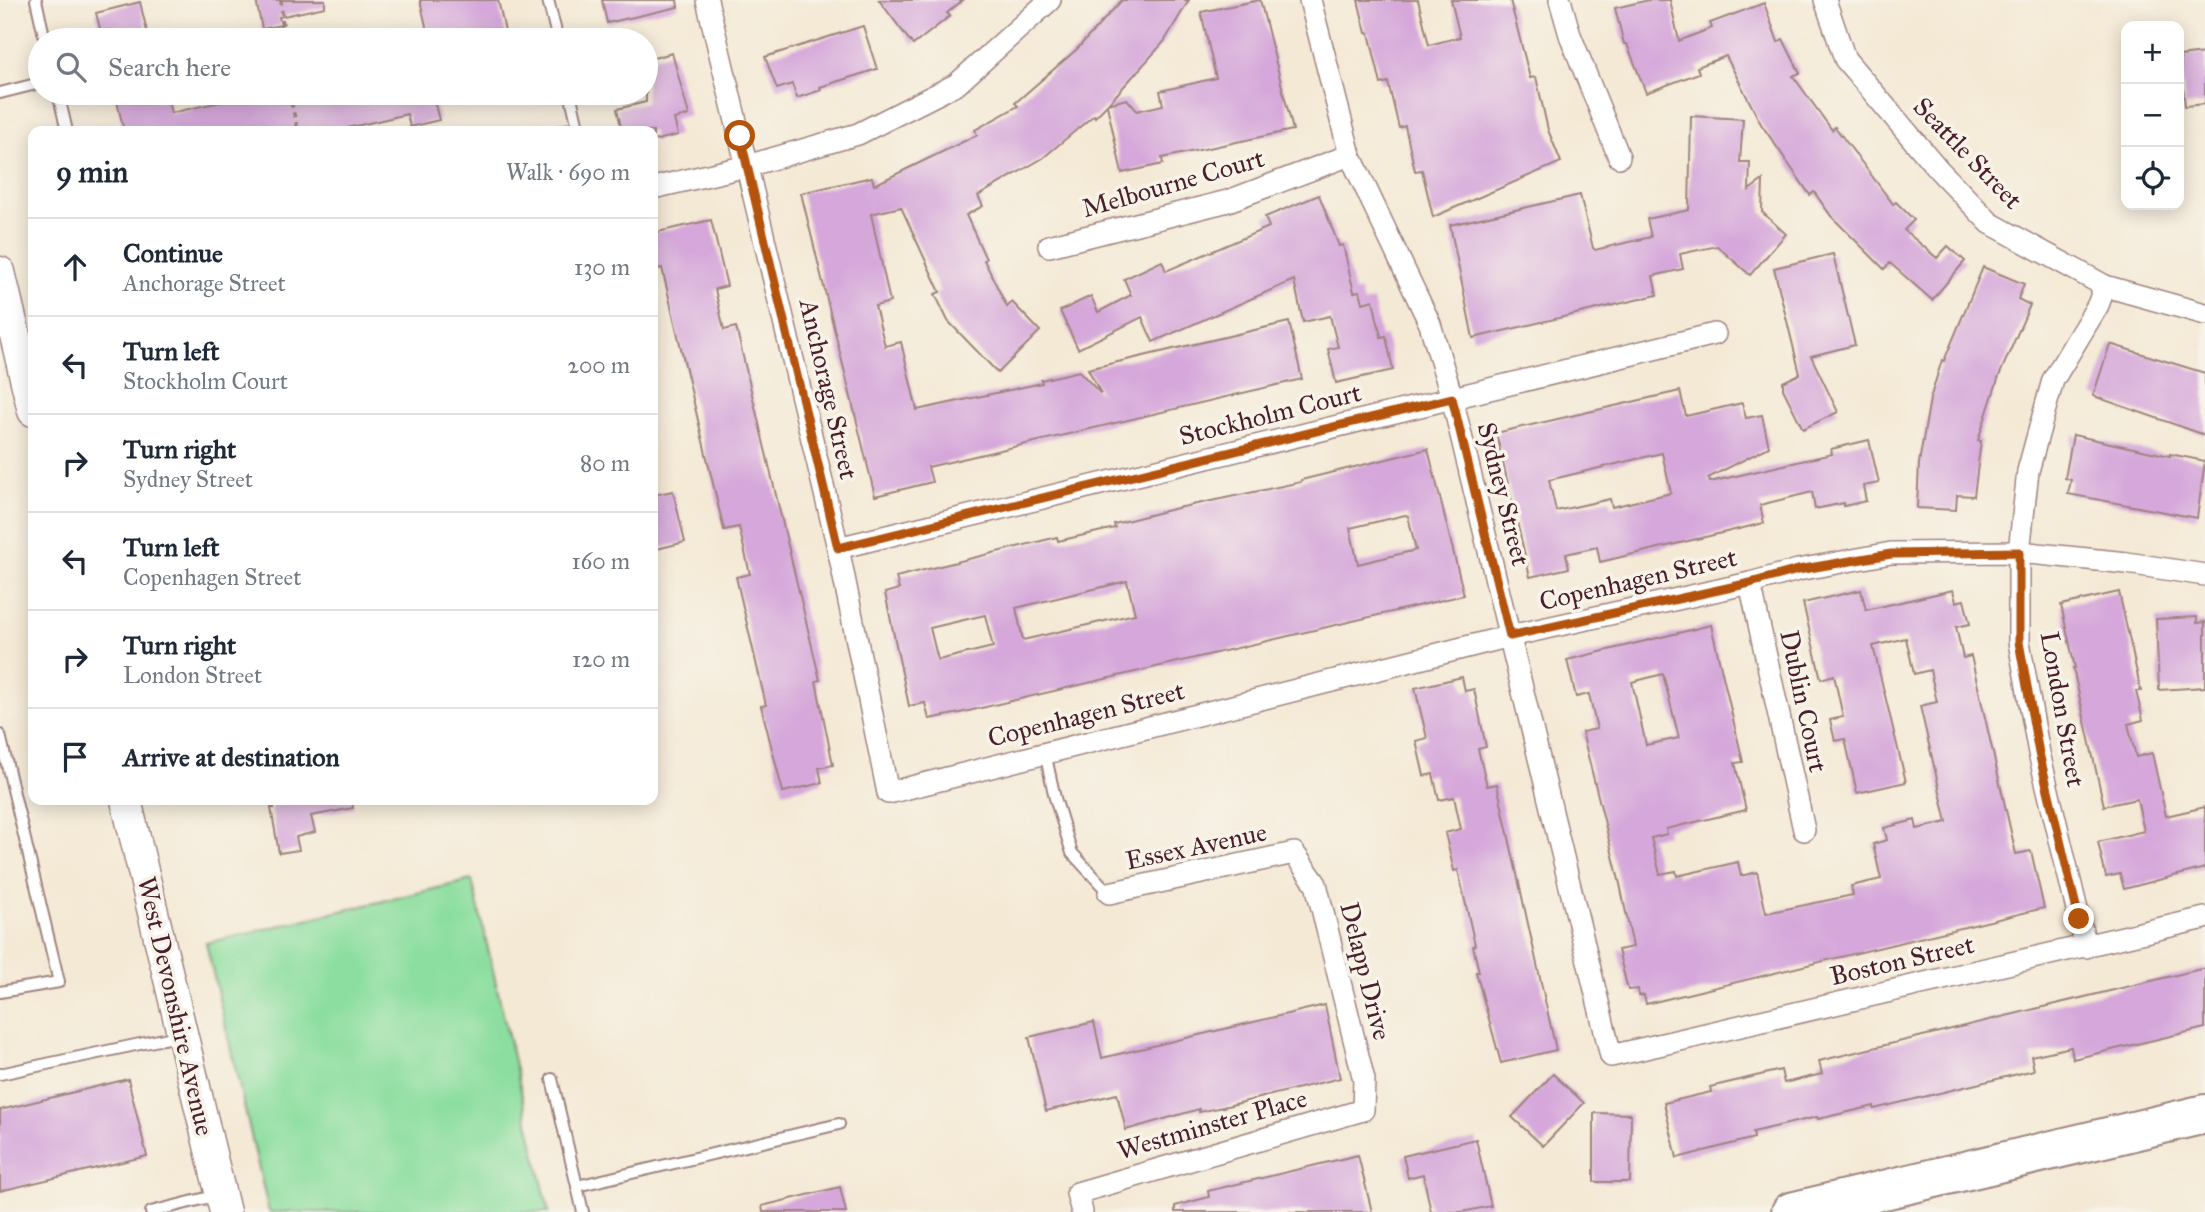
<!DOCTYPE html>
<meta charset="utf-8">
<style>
body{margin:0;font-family:"IM FELL Great Primer",serif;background:#f6f6f7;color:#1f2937}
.controls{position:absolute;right:21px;top:21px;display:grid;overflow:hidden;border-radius:14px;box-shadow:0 4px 18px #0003}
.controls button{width:63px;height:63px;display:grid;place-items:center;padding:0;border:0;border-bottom:2px solid #e0e1e3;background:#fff;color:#1f2937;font:35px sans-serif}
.stop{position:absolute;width:21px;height:21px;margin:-16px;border:5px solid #b45309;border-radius:50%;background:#fff}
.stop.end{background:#b45309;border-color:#fff;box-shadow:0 2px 7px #0008}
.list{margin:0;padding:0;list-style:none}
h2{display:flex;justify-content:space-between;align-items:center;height:91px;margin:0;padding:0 28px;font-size:30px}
h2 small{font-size:23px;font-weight:400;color:#747a83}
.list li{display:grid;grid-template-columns:46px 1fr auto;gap:21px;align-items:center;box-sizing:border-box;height:98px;padding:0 28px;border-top:2px solid #e0e1e3}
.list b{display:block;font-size:26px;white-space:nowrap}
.list p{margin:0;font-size:23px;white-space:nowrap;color:#747a83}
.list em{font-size:23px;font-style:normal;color:#747a83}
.icon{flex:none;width:38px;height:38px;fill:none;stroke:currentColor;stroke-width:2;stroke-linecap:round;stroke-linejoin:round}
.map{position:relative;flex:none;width:2205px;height:1212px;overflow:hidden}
.search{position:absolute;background:#fff;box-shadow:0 4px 18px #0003;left:28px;top:28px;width:630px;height:77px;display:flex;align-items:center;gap:18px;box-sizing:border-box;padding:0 24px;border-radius:38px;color:#747a83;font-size:26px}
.panel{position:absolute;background:#fff;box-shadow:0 4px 18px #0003;left:28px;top:126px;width:630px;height:679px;border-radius:14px}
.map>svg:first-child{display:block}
.green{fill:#8bde9f;stroke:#6a7e65;stroke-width:2}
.building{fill:#d5a7da;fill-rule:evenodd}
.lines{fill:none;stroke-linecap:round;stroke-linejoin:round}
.lane-casing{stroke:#9f8480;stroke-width:14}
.street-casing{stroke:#9f8480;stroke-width:24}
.secondary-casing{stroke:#9f8480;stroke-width:33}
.highway-casing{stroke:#9f8480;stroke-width:42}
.path{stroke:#9f8480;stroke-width:3.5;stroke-dasharray:5 5;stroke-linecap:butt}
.lane{stroke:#fff;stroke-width:10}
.street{stroke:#fff;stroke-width:21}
.secondary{stroke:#fff;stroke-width:30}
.highway{stroke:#fff;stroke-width:38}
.route{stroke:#b45309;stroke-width:9}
.labels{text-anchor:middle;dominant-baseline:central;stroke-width:7;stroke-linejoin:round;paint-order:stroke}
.street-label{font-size:26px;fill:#4a1f2b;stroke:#f7f3e8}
</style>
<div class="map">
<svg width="2205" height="1212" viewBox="0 0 2205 1212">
<rect width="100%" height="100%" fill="#f7f3e8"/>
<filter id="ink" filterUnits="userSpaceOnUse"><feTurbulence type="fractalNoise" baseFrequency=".0143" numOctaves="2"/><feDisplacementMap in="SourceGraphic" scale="14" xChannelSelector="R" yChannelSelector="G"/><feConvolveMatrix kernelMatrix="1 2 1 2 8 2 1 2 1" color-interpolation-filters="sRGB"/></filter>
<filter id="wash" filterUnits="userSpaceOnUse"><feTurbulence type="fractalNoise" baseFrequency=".00686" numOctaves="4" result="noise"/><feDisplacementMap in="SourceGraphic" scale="28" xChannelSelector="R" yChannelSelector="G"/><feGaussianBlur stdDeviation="1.57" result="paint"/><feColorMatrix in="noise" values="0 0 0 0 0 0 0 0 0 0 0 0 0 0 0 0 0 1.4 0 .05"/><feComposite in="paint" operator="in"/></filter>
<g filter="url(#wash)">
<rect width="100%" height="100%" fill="#f4e9d5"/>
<path class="green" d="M472,880L549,1212H269L206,943Z"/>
<g id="blocks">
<g class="building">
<path d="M256,0H325V7L279,17L281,25L262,29Z"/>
<path d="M420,0H498L507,40H446L444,31L428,35Z"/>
<path d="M602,0H677L678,7L607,23Z"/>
<path d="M879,0H963L947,13L950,16L913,45Z"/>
<path d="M1122,0H1189L1164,42L1108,104L1127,99L1137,111L1163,105L1160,91L1216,78L1201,12L1260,0L1293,130L1162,158L1163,164L1122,173L1107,105L1095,117L1094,115L1043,158L978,196L983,206L966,215L986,259L984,260L1007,307L1012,302L1040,331L998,373L948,321L935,294L940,292L901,207L871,214L890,302L875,306L885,346L901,342L917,410L1042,383L1041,380L1079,371L1101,394L1088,369L1289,322L1302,379L928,467L932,482L875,496L801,193L872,177L874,185L977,135L975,130L1018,106L1015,103L1077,49Z"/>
<path d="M1358,0H1418L1429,45L1460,37L1451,0H1510L1530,78L1536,77L1548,130L1561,162L1433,217L1422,170L1415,171L1405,126L1399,128L1388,82L1381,84L1369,33H1366Z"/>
<path d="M1649,0H1670L1679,41L1712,28L1710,23L1764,3L1778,42L1783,39L1800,73L1793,76L1832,130L1835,127L1893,204L1896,202L1914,220L1904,230L1937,258L1948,246L1965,261L1932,300L1890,263L1884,269L1831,216L1814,192L1810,195L1761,124L1726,56L1697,67L1699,73L1646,93L1627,44H1624L1615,8Z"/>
<path d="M140,2L149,40H103L96,13Z"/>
<path d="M863,26L877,69L820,87L821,90L797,98L792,84L777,89L765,57Z"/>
<path d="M672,53L689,115L674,119L678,135L653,141V131H622L617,109L646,102V60Z"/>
<path d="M2205,53V104L2185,106L2180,56Z"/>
<path d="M115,93H166L171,113L259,93H432L439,120L410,127L407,114L335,131H124Z"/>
<path d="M1691,116L1743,119L1740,162H1750L1749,190L1763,180L1762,212L1786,234L1750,275L1717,246L1680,254L1683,269L1653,276L1657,295L1473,338L1450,225L1580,195L1593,248L1595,250L1651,237L1647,219L1689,210Z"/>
<path d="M1319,195L1339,246L1343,245L1354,292L1360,291L1363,303L1373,300L1381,337L1386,336L1393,370L1336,383L1328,349L1338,347L1330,316L1303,322L1294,280L1153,342L1142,317L1078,349L1060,311L1091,296L1098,312L1131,295L1124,279L1162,261L1166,271L1269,227L1265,217Z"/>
<path d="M711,220L727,286L715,289L724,330L736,327L820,680L816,681L833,765L819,768L822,783L783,792L761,706L766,705L736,577L750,574L739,527L724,530L662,268L653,270V233Z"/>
<path d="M1833,254L1855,345L1811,356L1838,412L1803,429L1783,389V382L1800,374L1774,268Z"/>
<path d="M1983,267L2024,284L2018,299L2030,305L1999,376L1978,440L1981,441L1974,496L1957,495L1956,510L1917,508L1919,463L1930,399L1942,360L1944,361Z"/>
<path d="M2110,344L2205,373V435L2093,396Z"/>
<path d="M1680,391L1686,416L1742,403L1746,418L1762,415L1769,447L1708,478L1710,482L1832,454L1831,449L1869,440L1879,483L1863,486L1866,501L1844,506V503L1815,509L1812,492L1760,505L1764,523L1600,562L1597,547L1566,554L1569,568L1530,577L1496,433ZM1662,453L1671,493L1612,507L1610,499L1556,511L1549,480Z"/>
<path d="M2073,435L2170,456V454L2205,461L2197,518L2068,494L2071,480L2065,478Z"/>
<path d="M1428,449L1464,595L960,713L929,719L925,703L909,706L885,593L899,589L896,577L1057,537L1058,541L1115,528L1114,524L1173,509L1301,482V480ZM1405,515L1408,516L1416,550L1358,564L1350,528ZM1127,581L1135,614L1023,640L1016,608ZM985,615L993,647L938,660L930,628Z"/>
<path d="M673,491L685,542L653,550V495Z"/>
<path d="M1861,590L1866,610L1953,590L1956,602L1964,600L1970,624L1956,627L1963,658L1971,656L2016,854L2031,851L2044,908L1646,1004L1644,995L1639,996L1638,989L1628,990L1618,950L1633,947L1620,884L1582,732L1597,729L1589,694L1576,697L1567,660L1711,625L1743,762L1735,763L1746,810L1666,829L1667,834L1651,838L1660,874L1676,871L1677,876L1738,862L1741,876L1757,872L1766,913L1853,895L1851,886L1881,879L1873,844L1887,840L1884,828L1915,820L1917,829L1947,822L1920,706L1937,702L1930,670L1914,674L1906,638L1873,646L1906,782L1857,793L1845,739L1835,741L1830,720L1843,717L1834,675L1821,679L1803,603ZM1663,674L1679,738L1646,745L1632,682Z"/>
<path d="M2119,592L2141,691H2136L2143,720L2128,724L2136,757L2152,753L2166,816L2205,807V868L2124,889L2120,874L2106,877L2098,842L2144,831L2137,799L2104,806L2073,668H2075L2061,605Z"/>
<path d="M2197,617V623L2205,622V687L2159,690L2156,619Z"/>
<path d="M1462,677L1465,691L1474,689L1486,747L1478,749L1487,786L1497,784L1556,1050L1501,1063L1476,972H1479L1473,946L1475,945L1458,870L1454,871L1445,833L1461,829L1454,797L1439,800L1433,774L1424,776L1416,741L1427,738L1415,688Z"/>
<path d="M272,800H352L353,808L311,816L315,832L296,837L299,850L279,853L271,808H274Z"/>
<path d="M2205,968V1028L2073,1059L2071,1047L2031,1056L2034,1070L1874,1109V1106L1818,1119L1817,1117L1753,1132L1754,1138L1677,1158L1664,1103L1711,1092L1710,1087L1781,1070L1784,1083L1822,1074L1819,1061Z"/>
<path d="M1325,1005L1340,1078L1223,1107L1199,1112V1109L1126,1130L1117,1094L1046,1111L1029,1037L1094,1022L1102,1058Z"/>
<path d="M1553,1074L1584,1103L1543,1146L1512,1117Z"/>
<path d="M128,1079L147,1156L0,1191V1110Z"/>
<path d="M1594,1113L1631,1114L1630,1182H1594Z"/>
<path d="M1476,1139L1491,1206L1462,1212H1431L1423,1174L1408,1178L1403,1156Z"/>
<path d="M1358,1155L1372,1212H1175V1206L1209,1197L1208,1191Z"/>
<path d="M840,1187L846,1212H763L762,1206Z"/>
</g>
</g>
</g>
<g filter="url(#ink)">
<use href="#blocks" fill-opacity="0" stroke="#9f8480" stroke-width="2"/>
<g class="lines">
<g class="lane-casing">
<g id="lane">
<path d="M36,0L45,40"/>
<path d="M548,0L558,40"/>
<path d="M0,93L40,83"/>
<path d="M58,93L67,131"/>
<path d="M562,131L578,127L570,93"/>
<path d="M0,735L59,982L0,992"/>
<path d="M1045,753L1055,798L1072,853L1109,893"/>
<path d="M0,1074L182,1035"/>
<path d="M552,1079L583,1212"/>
<path d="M577,1186L839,1124"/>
<path d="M151,1212L218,1195"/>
</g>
</g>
<g class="street-casing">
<g id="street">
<path d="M707,0L838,548L888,793L1510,636L1750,583L1798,570L1891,553L2019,552L2127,563L2205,575"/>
<path d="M1310,0L1350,155L1430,324L1452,398L1611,1056L2205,918"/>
<path d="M1560,0L1570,35L1619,157"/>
<path d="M1825,0L1845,59L1938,169L1990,223L2105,286L2205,314"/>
<path d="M653,188L747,166L858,134L957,84L1050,0"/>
<path d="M1049,246L1228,201L1350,155"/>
<path d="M838,548L1715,334"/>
<path d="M1750,583L1804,830"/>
<path d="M2086,947L2039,753L2019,642V552L2028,471L2053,380L2098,305L2105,286"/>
<path d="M1082,1212L1077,1193L1363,1110L1364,1080L1316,884L1294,853L1109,893"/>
</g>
</g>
<g class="secondary-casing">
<g id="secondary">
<path d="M0,272L33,411"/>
<path d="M126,800L225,1212"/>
</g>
</g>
<g class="highway-casing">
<path id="highway" d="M1791,1212L2205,1114"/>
</g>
<g class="path">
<path d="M281,0L284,40"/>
<path d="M289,93L298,131"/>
</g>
<use href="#lane" class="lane"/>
<use href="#street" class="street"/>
<use href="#secondary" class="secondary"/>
<use href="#highway" class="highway"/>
</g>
</g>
<g class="lines" filter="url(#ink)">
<path class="route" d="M740,136L838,548L1452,398L1510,636L1750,583L1798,570L1891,554L2019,552V642L2039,753L2079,919"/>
</g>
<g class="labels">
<g class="street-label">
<text transform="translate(1968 153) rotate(46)">Seattle Street</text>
<text transform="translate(1173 183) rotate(-16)">Melbourne Court</text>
<text transform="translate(829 389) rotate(77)">Anchorage Street</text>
<text transform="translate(1270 414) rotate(-14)">Stockholm Court</text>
<text transform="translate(1504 494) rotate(76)">Sydney Street</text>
<text transform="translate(1638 579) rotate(-13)">Copenhagen Street</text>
<text transform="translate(1804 701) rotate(78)">Dublin Court</text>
<text transform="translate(2063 709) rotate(80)">London Street</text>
<text transform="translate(1086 714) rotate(-14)">Copenhagen Street</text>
<text transform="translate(1196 846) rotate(-12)">Essex Avenue</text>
<text transform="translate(1902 960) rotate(-13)">Boston Street</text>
<text transform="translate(1366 971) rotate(76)">Delapp Drive</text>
<text transform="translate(176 1006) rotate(77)">West Devonshire Avenue</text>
<text transform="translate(1212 1124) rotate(-16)">Westminster Place</text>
</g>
</g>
</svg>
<div class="controls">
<button>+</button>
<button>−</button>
<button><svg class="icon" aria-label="locate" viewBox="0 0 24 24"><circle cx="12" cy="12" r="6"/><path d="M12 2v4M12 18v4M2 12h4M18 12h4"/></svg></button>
</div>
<div class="stop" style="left:740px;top:136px"></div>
<div class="stop end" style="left:2079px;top:919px"></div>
<div class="search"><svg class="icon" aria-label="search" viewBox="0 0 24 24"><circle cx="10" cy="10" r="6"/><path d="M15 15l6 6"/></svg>Search here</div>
<section class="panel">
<h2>9 min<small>Walk · 690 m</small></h2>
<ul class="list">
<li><svg class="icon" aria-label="ahead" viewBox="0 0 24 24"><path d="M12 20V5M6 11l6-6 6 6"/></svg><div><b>Continue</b><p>Anchorage Street</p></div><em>130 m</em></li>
<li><svg class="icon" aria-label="left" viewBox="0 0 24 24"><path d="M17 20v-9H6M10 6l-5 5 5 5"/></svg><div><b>Turn left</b><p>Stockholm Court</p></div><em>200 m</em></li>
<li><svg class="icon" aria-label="right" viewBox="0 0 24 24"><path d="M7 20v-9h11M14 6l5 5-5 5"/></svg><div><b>Turn right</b><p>Sydney Street</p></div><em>80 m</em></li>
<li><svg class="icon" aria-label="left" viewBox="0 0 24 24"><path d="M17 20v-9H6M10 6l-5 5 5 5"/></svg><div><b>Turn left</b><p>Copenhagen Street</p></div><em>160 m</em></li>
<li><svg class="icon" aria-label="right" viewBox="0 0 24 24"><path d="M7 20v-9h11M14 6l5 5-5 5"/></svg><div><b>Turn right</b><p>London Street</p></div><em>120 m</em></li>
<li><svg class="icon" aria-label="arrive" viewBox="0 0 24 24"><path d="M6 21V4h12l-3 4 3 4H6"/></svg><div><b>Arrive at destination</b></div></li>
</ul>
</section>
</div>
